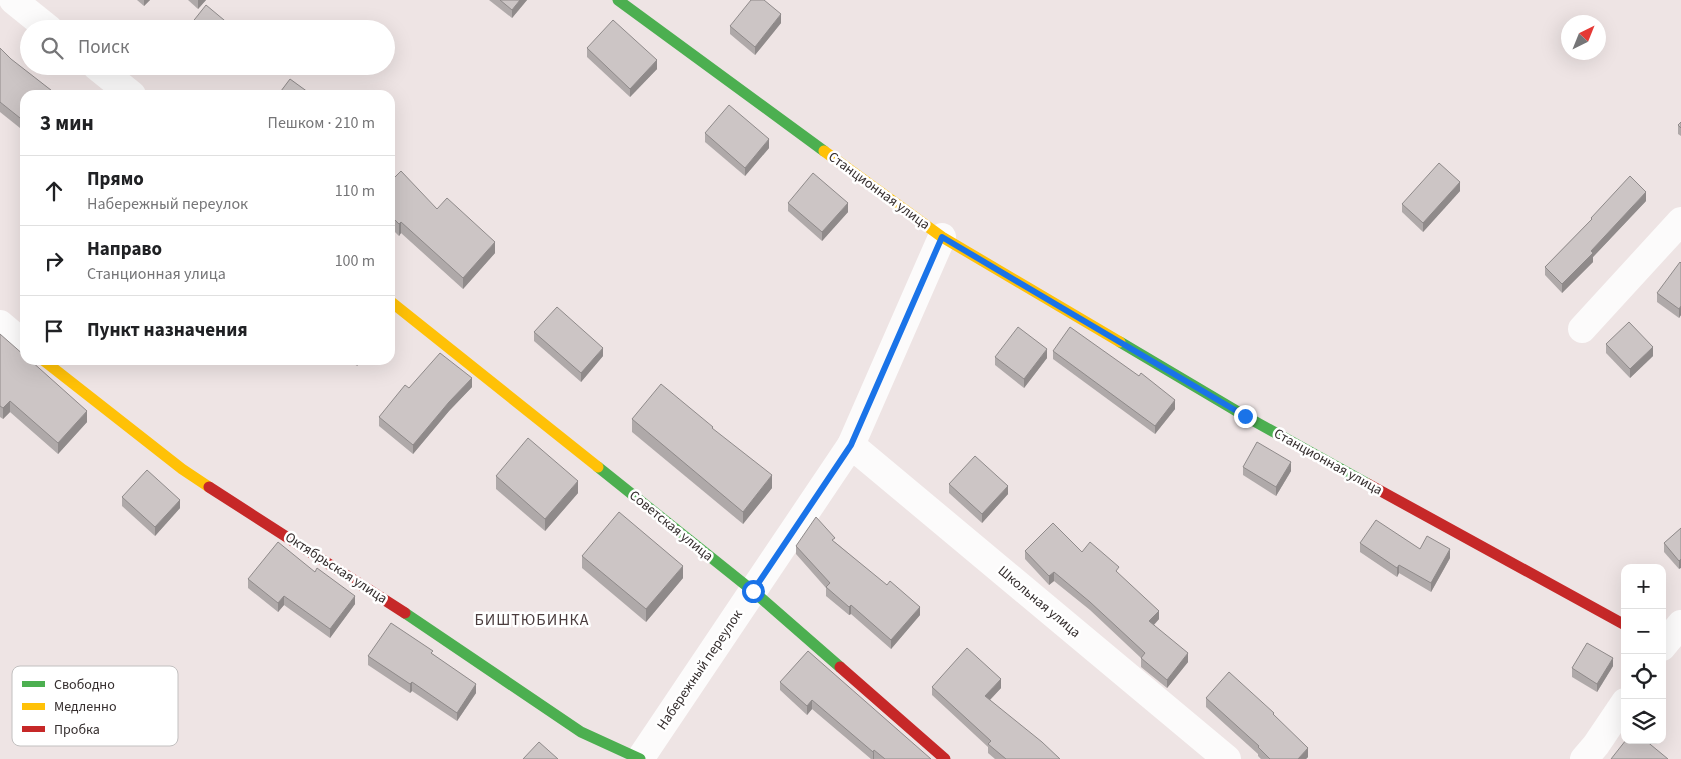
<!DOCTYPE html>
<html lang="ru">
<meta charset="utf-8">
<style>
body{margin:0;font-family:"Source Sans 3",sans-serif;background:#f6f6f6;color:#202124}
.controls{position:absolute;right:15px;bottom:15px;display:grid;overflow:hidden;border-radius:10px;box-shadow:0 5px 20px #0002}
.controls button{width:45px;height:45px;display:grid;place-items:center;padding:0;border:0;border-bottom:1px solid #e0e0e0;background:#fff;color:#202124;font:25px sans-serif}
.compass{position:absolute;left:1561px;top:15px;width:45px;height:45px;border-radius:50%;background:#fff;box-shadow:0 5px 20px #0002;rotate:43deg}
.stop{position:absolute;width:15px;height:15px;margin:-11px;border:4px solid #1a73e8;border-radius:50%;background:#fff}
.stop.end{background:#1a73e8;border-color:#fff;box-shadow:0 1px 5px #0008}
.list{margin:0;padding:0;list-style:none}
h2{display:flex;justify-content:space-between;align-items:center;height:65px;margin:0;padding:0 20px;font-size:21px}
h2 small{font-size:16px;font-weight:400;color:#757577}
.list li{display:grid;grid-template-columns:32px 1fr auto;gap:15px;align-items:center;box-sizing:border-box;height:70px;padding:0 20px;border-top:1px solid #e0e0e0}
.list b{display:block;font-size:19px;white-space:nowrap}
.list p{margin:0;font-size:16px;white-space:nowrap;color:#757577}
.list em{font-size:16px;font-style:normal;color:#757577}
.icon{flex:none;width:28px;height:28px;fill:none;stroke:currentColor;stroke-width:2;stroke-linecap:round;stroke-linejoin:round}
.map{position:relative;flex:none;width:1681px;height:759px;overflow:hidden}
.search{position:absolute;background:#fff;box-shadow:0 5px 20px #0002;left:20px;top:20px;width:375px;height:55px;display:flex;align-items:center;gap:12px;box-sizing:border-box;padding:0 18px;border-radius:28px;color:#757577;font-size:19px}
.panel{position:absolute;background:#fff;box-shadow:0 5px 20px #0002;left:20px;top:90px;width:375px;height:275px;border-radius:15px}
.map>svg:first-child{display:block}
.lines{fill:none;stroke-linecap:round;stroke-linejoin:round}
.street{stroke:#fcfbfb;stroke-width:28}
.fast{stroke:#4caf50;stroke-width:11}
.slow{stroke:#ffc107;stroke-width:11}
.jam{stroke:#c62828;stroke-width:11}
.wall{fill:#afa9a9}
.shaded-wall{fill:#8f8a8a}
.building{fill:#ccc5c5;stroke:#8f8a8a}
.route{stroke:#1a73e8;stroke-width:6}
.labels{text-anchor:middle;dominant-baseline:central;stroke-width:5;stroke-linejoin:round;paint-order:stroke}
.street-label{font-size:14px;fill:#352e2e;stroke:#fff}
.quarter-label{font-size:16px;letter-spacing:1px;fill:#4a3c3d;stroke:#fff}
.key{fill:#fff;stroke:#c2c0c0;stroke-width:1}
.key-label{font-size:14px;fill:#352e2e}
</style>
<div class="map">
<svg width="1681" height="759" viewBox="0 0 1681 759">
<rect width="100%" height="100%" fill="#eee4e4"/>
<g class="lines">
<g class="street">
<path d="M13,0L49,29"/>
<path d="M96,66L132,95"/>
<path d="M0,324L25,345"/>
<path d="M1582,329L1681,221"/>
<path d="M851,445L1227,759"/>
<path d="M1662,647L1681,624"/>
<path d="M640,759L851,445L942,237"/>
<path d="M1584,759L1596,745L1625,702"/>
</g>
<g class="fast">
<path d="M618,0L824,151"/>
<path d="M1120,342L1245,416L1368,484"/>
<path d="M598,467L753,591L840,667"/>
<path d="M405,613L581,732L640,759"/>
</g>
<g class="slow">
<path d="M824,151L942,237L1120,342"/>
<path d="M390,301L598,467"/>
<path d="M43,360L182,469L209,487"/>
</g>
<g class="jam">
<path d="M1368,484L1625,625"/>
<path d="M209,487L405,613"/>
<path d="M840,667L945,759"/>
</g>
</g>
<g class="wall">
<path d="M137,0H150L144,6Z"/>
<path d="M188,0H206L198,9Z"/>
<path d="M489,0H527L512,18Z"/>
<path d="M781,23L755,55L730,34V26Z"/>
<path d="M0,48L11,59L25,95V132L0,112Z"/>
<path d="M587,48L657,69L630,97L587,57Z"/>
<path d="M1681,122V136L1678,134V125Z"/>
<path d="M705,133L769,148L745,176L705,142Z"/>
<path d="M390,182L437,209L495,253L463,289L401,233L399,236L390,227Z"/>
<path d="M1460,191L1423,232L1402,212V204Z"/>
<path d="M1646,201L1593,257V262L1562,293L1545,275V267L1591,220V218Z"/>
<path d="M788,203L848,212L822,241L788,211Z"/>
<path d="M1681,263V315L1679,318L1657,302V293Z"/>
<path d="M534,332L603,356L581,382L534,341Z"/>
<path d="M0,334L87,422L58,454L10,412L3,419L0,417Z"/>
<path d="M1606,344L1653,356L1630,378L1606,353Z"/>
<path d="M1053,351L1175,409L1155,434L1053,359Z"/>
<path d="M995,357L1047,358L1024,388L995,365Z"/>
<path d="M349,360H361L357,366Z"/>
<path d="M472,387L449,411L413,454L379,426V417L409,388Z"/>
<path d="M632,419L713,429L772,488L743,524L632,432Z"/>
<path d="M1243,467L1291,471L1276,496L1243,475Z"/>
<path d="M496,476L578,493L545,531L496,489Z"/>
<path d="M949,484L1008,494L982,523L949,493Z"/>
<path d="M122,497L180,508L155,536L122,506Z"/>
<path d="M1681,528L1679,569L1664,552V543Z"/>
<path d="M835,542L920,615L891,649L851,614L849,615L826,596V588L796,554V546Z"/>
<path d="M1360,543L1420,549L1450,558L1431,592L1399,573L1397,577L1360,552Z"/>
<path d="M1025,551L1082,552L1119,574L1159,619L1154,625L1188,662L1167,688L1141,667V658L1090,610L1054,581L1049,585L1025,559Z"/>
<path d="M582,556L683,578L646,622L582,568Z"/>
<path d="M248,579L355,604L330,638L284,605L278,612L248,588Z"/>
<path d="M433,654L476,693L457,721L412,691L410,693L368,665V656Z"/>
<path d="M1613,666L1597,692L1572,677V668Z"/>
<path d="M780,682L931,759H871L812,709L807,715L780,690Z"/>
<path d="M932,687L1001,688L990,700L1060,759H995L988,753V747L932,695Z"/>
<path d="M1206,698L1274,715L1308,757L1306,759H1261L1258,756V754L1206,707Z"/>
</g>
<g class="shaded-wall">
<path d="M144,0H150L144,6Z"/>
<path d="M198,0H206L198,9Z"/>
<path d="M520,0H527L512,18V10Z"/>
<path d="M781,14V23L755,55V47Z"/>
<path d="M657,60V69L630,97V89Z"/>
<path d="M769,139V148L745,176V168Z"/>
<path d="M1460,182V191L1423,232V223Z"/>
<path d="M1646,192V201L1593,257V262L1562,293V284L1591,251Z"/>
<path d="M848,203V212L822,241V232Z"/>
<path d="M401,222V233L399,236V224Z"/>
<path d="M495,242V253L463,289V278Z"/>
<path d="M1681,306V315L1679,318V309Z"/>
<path d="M1653,347V356L1630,378V369Z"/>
<path d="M603,348V356L581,382V373Z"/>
<path d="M1047,349V358L1024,388V379Z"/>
<path d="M357,360H361L357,366Z"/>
<path d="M472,378V387L449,411L413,454V445L449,402Z"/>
<path d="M1175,400V409L1155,434V426Z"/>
<path d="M10,401V412L3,419V408Z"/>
<path d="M87,411V422L58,454V443Z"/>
<path d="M1291,462V471L1276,496V487Z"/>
<path d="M772,475V488L743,524V512Z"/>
<path d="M578,481V493L545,531V519Z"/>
<path d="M1008,486V494L982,523V514Z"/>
<path d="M180,500V508L155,536V527Z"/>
<path d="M1450,549V558L1431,592V583Z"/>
<path d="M1681,559V568L1679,569V561Z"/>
<path d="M1399,565V573L1397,577V568Z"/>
<path d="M683,566V578L646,622V609Z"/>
<path d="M1054,572V581L1049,585V576Z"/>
<path d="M284,596V605L278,612V603Z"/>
<path d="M355,596V604L330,638V629Z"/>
<path d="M851,605V614L849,615V607Z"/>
<path d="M920,607V615L891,649V640Z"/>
<path d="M1159,611V619L1149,630V621Z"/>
<path d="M1188,653V662L1167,688V680Z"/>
<path d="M1613,658V666L1597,692V684Z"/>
<path d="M1001,679V688L985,705V696Z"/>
<path d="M412,682V691L410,693V684Z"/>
<path d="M476,684V693L457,721V713Z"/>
<path d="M812,700V709L807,715V706Z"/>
<path d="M1308,748V757L1306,759H1298Z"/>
<path d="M874,750V759H873V752Z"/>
</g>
<g class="building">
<path d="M500,0H520L512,10Z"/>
<path d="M751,0H764L781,14L755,47L730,26Z"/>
<path d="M206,5L230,25L226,29H187Z"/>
<path d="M613,20L657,60L630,89L587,48Z"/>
<path d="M0,48L11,59L56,94L25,95V122L0,102Z"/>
<path d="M290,79L312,95H278Z"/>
<path d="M729,105L769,139L745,168L705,133Z"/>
<path d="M1681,122V128L1678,125Z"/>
<path d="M1439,163L1460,182L1423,223L1402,204Z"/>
<path d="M401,171L437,209L447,198L495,242L463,278L401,222L399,224L390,215V182Z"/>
<path d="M813,173L848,203L822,232L788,203Z"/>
<path d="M1630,176L1646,192L1591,251L1593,253L1562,284L1545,267L1592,219L1591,218Z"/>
<path d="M1680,262L1681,263V306L1679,309L1657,293Z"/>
<path d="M557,307L603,348L581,373L534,332Z"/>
<path d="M1629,322L1653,347L1630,369L1606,344Z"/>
<path d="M1018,327L1047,349L1024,379L995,357Z"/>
<path d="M1070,327L1139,376L1141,373L1175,400L1155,426L1053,351Z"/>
<path d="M0,334L25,356V360H30L87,411L58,443L10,401L3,408L0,406Z"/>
<path d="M440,353L472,378L449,402L413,445L379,417L405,385L409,388Z"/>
<path d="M661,384L713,427L712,428L772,475L743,512L632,419Z"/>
<path d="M528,438L578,481L545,519L496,476Z"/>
<path d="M1257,442L1291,462L1276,487L1243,467Z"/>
<path d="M975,456L1008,486L982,514L949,484Z"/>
<path d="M147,470L180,500L155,527L122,497Z"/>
<path d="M619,512L683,566L646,609L582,556Z"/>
<path d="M816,517L835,538L832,540L887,585L890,581L920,607L891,640L851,605L849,607L826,587L830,583L796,546Z"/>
<path d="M1376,520L1420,549L1427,536L1450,549L1431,583L1399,565L1397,568L1360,543Z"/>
<path d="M1053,523L1082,552L1090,542L1119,567L1116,571L1159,611L1149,621L1188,653L1167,680L1141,658L1145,653L1090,602L1054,572L1049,576L1025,551Z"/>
<path d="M1681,528V559L1679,561L1664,543Z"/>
<path d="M278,542L315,572L317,568L355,596L330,629L284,596L278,603L248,579Z"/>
<path d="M391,623L433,651L431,653L476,684L457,713L412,682L410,684L368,656Z"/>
<path d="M1587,643L1613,658L1597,684L1572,668Z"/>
<path d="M967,648L1001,679L985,696L1042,742L1060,759H1006L988,744L991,741L932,687Z"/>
<path d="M808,651L931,759H885L874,750L873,752L812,700L807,706L780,682Z"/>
<path d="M1229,672L1274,713L1273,714L1308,748L1298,759H1270L1258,747L1259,746L1206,698Z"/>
<path d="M1626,740H1645L1668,759H1611Z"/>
<path d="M539,742L558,759H523Z"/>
</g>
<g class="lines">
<path class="route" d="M753,591L851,445L942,237L1245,416"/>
</g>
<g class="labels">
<g class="street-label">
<text transform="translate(879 191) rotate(36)">Станционная улица</text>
<text transform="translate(1328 462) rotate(29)">Станционная улица</text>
<text transform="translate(671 526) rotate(39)">Советская улица</text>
<text transform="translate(336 568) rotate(33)">Октябрьская улица</text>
<text transform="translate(1039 602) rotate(40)">Школьная улица</text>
<text transform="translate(700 670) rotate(-56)">Набережный переулок</text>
</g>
<g class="quarter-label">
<text x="532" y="620">БИШТЮБИНКА</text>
</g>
</g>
<rect x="12" y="666" width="166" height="80" rx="8" class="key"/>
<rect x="22" y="681" width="23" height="6" fill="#4caf50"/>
<rect x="22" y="703" width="23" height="7" fill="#ffc107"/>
<rect x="22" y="726" width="23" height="6" fill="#c62828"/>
<g class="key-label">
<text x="54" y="689">Свободно</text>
<text x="54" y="711">Медленно</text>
<text x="54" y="734">Пробка</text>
</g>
</svg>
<div class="controls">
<button>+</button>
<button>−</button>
<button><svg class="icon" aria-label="locate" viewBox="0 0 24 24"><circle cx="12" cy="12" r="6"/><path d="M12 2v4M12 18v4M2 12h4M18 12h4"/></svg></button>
<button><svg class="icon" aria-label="layers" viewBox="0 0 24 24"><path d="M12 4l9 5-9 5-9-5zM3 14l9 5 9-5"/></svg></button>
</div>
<svg class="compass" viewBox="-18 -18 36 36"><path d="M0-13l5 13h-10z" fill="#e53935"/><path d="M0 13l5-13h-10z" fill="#757577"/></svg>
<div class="stop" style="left:753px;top:591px"></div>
<div class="stop end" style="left:1245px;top:416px"></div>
<div class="search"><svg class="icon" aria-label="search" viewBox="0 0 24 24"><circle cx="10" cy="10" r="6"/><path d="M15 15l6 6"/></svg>Поиск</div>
<section class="panel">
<h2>3 мин<small>Пешком · 210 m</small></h2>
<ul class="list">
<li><svg class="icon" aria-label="ahead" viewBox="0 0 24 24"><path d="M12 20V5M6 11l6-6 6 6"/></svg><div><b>Прямо</b><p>Набережный переулок</p></div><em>110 m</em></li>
<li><svg class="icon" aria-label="right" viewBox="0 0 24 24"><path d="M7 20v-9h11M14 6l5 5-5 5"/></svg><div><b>Направо</b><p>Станционная улица</p></div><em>100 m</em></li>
<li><svg class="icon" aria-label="arrive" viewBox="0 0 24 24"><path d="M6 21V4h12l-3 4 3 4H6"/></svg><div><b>Пункт назначения</b></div></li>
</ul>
</section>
</div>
